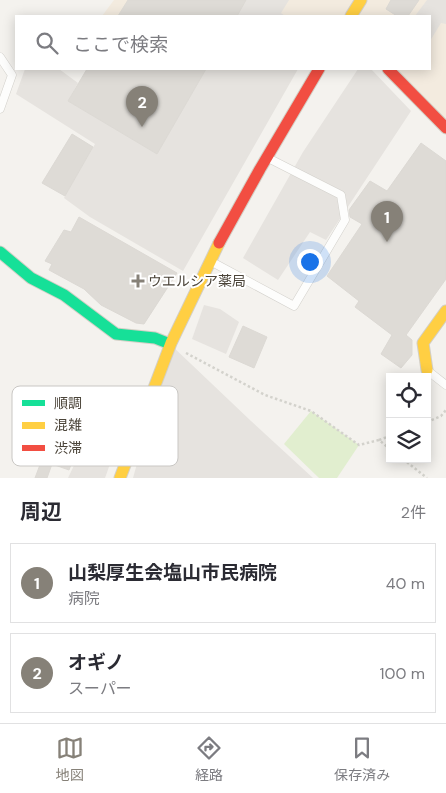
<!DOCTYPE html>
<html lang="ja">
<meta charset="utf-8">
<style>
body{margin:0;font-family:"DM Sans","Noto Sans JP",sans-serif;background:#f2f2f3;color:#2b2b33}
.controls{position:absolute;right:15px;bottom:15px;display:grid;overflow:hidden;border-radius:0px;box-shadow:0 2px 12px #0003}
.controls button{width:45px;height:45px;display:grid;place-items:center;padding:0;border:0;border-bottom:1px solid #e1e1e2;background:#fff;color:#2b2b33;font:25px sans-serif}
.you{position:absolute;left:309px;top:261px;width:18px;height:18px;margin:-12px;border:4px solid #fff;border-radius:50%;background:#1a73e8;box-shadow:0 0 0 8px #1a73e833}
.badge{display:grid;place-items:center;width:32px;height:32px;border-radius:50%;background:#868178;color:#fff;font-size:16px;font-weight:700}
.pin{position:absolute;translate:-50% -41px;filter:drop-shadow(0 1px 2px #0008)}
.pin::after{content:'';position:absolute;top:26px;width:18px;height:15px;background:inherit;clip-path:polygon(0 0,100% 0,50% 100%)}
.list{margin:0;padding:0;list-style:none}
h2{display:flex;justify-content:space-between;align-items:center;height:65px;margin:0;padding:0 20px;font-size:21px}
h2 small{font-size:16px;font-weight:400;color:#7c7c81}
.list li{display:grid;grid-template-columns:32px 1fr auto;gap:15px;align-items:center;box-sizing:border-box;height:80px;margin:0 10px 10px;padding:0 10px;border:1px solid #e1e1e2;border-radius:0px}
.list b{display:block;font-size:19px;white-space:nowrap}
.list p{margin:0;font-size:16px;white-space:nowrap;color:#7c7c81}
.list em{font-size:16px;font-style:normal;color:#7c7c81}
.icon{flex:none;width:28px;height:28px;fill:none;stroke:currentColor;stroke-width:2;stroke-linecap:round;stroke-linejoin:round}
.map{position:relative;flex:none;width:446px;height:478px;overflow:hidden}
.search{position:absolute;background:#fff;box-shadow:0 2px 12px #0003;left:15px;right:15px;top:15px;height:55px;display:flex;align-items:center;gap:12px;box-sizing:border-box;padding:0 18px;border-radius:0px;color:#7c7c81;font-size:19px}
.sheet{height:245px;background:#fff}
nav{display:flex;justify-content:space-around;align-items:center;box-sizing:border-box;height:70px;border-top:1px solid #e1e1e2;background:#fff;font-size:14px;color:#7c7c81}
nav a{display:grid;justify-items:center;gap:2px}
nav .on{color:#868178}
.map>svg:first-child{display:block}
.commercial{fill:#f3ebdf}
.green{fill:#e1eecf}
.parking{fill:#e6e3df}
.building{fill:#dedbd6;stroke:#dcd9d4}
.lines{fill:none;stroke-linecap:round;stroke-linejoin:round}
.lane-casing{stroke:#d2d0cb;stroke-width:9}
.fast-casing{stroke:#d3cfc5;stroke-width:13}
.slow-casing{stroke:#d3cfc5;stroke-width:13}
.jam-casing{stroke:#d3cfc5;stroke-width:13}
.path{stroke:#d3d2cc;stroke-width:2.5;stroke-dasharray:2.5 2.5;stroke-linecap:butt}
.lane{stroke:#fdfdfc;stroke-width:8}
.fast{stroke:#16e098;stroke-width:11}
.slow{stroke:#ffcf43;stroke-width:11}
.jam{stroke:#f24e42;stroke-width:11}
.poi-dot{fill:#868178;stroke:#fff;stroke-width:2}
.labels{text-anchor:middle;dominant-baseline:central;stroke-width:4;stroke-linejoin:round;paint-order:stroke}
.poi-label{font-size:14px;fill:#4b4439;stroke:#fff;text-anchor:start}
.key{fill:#fff;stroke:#c9c7c4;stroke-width:1}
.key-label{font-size:14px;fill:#4b4439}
</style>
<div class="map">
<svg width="446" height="478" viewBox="0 0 446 478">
<rect width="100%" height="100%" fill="#f4f2ee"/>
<path class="commercial" d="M114,0H446V128L388,69H430V16H102Z"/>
<path class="green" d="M311,411L359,445L337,478H319L284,444Z"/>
<g class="parking">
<path d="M246,0H289L281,13L285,16H237Z"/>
<path d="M427,0H446V24L441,23L430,41V16H415Z"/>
<path d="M25,69H59L78,83L68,101L157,154L206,69H298L183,271L90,217L64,198L95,144L16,94Z"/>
<path d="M358,69H371L411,111L326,240L310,232L278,280L243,258L303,152Z"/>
<path d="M204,305L220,309L239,322L226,354L192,339Z"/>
<path d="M170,344L251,421L313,478H133Z"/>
<path d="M89,434L115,450L105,478H68Z"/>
</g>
<g class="building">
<path d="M128,0H246L237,16H118Z"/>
<path d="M391,0H419L408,16H397L386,9Z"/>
<path d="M87,69H206L157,154L68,101Z"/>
<path d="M72,134L93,147L65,196L42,183Z"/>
<path d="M421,143L446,161V279L406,335L412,340V355L401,368L381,354L392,335L355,307L359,301L327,276L362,224L350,217L349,210L370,181L387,191Z"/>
<path d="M79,217L177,273L144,324L136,323L101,305L84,289L49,270L52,264L45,261L64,230L71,232Z"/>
<path d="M243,326L267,337L254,368L229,357Z"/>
<path d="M58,417L85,427L69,470L52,464L47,478H35Z"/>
</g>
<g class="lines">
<g class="lane-casing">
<g id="lane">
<path d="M0,57L12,75L0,109"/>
<path d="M212,262L294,306L345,220L341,195L268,158"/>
<path d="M428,371L446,385"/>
</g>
</g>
<g class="fast-casing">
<path id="fast" d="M0,252L31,278L64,295L116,334L155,338L170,344"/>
</g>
<g class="slow-casing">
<g id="slow">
<path d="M351,16L361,0"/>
<path d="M427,370L423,343L446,311"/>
<path d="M120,478L171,343L219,243"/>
</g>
</g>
<g class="jam-casing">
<g id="jam">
<path d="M388,69L446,128"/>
<path d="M219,243L260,169L319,69"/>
</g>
</g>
<g class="path">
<path d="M186,353L265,395L311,411L359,445L379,440L390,449"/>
<path d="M427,422L441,416L446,410"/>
<path d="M379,440L390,436"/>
<path d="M403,459L427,478"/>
</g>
<use href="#lane" class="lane"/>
<use href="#fast" class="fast"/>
<use href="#slow" class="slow"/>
<use href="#jam" class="jam"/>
</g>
<path class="poi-dot" d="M135.5 273.5h5v5h5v5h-5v5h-5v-5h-5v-5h5z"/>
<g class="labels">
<g class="poi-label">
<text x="148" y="281">ウエルシア薬局</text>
</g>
</g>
<rect x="12" y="386" width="166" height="80" rx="8" class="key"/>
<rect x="22" y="400" width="23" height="6" fill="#16e098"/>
<rect x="22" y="422" width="23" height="7" fill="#ffcf43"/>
<rect x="22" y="445" width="23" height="6" fill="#f24e42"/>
<g class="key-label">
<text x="54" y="408">順調</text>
<text x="54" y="430">混雑</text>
<text x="54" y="453">渋滞</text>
</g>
</svg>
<div class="controls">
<button><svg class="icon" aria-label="locate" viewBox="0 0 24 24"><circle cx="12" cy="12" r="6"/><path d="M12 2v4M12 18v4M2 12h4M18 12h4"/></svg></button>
<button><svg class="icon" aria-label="layers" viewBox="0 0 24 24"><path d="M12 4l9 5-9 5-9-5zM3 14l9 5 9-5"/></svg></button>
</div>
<div class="you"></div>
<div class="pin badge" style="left:387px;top:242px">1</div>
<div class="pin badge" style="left:142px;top:127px">2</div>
<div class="search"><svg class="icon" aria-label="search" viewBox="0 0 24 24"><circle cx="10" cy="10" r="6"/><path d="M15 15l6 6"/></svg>ここで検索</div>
</div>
<section class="sheet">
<h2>周辺<small>2件</small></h2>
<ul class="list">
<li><span class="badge">1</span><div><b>山梨厚生会塩山市民病院</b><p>病院</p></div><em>40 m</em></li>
<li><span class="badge">2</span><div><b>オギノ</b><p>スーパー</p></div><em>100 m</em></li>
</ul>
</section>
<nav>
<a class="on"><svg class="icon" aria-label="map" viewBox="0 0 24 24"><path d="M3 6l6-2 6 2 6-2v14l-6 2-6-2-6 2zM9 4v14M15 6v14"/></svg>地図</a>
<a><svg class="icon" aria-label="directions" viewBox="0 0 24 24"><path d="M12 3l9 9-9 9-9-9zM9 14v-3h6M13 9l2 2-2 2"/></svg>経路</a>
<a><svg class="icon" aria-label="saved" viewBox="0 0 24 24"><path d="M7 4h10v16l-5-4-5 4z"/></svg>保存済み</a>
</nav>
